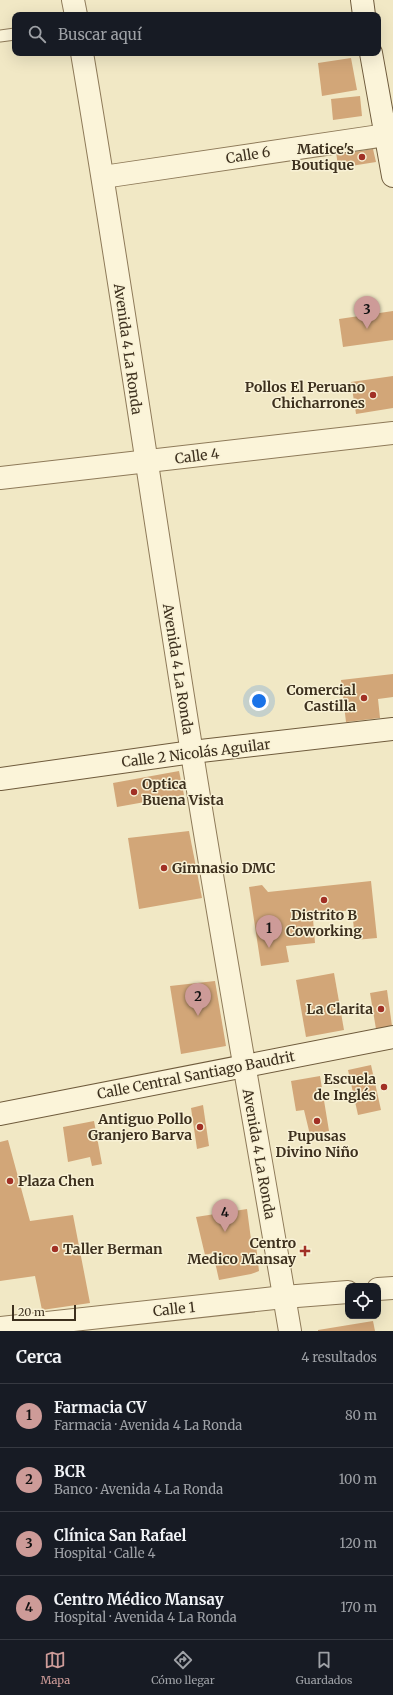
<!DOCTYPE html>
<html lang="es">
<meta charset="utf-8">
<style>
body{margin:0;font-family:Merriweather,serif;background:#242831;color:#f1f3f6}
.controls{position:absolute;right:12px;bottom:12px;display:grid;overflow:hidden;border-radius:8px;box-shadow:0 4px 16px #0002}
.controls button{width:36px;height:36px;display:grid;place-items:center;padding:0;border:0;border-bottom:1px solid #363941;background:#171b24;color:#f1f3f6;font:20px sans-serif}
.scale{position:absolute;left:12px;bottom:10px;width:64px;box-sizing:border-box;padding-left:4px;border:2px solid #3d301e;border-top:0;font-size:11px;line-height:14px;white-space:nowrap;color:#3d301e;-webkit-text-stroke:3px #f8f1d5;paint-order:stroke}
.you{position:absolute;left:259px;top:701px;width:14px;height:14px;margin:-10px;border:3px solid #fff;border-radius:50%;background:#1a73e8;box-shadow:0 0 0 6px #1a73e833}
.badge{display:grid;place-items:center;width:26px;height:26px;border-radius:50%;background:#cd9b98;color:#111;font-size:13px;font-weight:700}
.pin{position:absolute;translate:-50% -33px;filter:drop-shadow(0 1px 2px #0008)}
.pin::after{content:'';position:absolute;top:21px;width:14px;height:12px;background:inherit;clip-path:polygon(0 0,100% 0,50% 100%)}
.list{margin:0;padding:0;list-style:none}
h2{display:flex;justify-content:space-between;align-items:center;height:52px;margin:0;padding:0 16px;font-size:17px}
h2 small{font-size:13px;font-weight:400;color:#9ea1a6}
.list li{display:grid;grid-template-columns:26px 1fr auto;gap:12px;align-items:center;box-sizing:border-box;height:64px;padding:0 16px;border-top:1px solid #363941}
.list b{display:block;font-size:15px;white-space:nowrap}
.list p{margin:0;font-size:13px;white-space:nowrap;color:#9ea1a6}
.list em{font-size:13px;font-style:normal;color:#9ea1a6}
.icon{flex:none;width:22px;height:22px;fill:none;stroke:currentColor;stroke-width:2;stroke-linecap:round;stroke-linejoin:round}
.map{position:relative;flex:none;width:393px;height:1331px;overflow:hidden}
.search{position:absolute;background:#171b24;box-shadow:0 4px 16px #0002;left:12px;right:12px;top:12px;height:44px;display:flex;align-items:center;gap:10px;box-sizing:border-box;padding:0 14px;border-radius:8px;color:#9ea1a6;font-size:15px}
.sheet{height:308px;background:#171b24}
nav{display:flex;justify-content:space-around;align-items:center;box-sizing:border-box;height:56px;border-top:1px solid #363941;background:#171b24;font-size:11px;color:#9ea1a6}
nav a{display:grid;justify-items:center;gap:2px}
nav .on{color:#cd9b98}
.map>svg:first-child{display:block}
.building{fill:#d2a678}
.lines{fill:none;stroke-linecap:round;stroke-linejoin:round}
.lane-casing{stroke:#8e7a59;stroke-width:13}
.street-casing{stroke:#8e7a59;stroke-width:24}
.secondary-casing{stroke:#6f5b3c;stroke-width:24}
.lane{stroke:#fbf4d9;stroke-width:11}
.street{stroke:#fbf4d9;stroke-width:22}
.secondary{stroke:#fbf4d9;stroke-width:22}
.poi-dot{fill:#a13025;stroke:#f8f1d5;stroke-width:1.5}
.labels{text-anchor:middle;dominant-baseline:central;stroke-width:3;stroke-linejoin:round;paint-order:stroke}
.poi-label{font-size:14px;font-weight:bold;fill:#3d301e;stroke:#f8f1d5;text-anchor:end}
.street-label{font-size:14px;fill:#3d301e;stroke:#f8f1d5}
</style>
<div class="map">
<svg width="393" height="1331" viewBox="0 0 393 1331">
<rect width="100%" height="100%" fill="#f1e8c5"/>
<g class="building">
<path d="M351,58L357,90L322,96L318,63Z"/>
<path d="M360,96L362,116L333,120L331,99Z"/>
<path d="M373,149L376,162L351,166H338L336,152L348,153Z"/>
<path d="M393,311V340L343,347L339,319Z"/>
<path d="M393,376V408L356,414L351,382Z"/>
<path d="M393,674V697L378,699L380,718L346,722L341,680Z"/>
<path d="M179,771L184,795L117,807L113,783Z"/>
<path d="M189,831L202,898L139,909L128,838Z"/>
<path d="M371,881L377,938L355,940L352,910L295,916V921L313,919L315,943L286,946L289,962L261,966L249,887L262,885L268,892Z"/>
<path d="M334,973L344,1030L306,1037L296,980Z"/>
<path d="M215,981L226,1046L181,1054L170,986Z"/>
<path d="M387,990L392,1026L376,1029L370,993Z"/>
<path d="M371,1065L381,1110L358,1115L348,1070Z"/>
<path d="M320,1076L329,1131L310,1135L304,1110L296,1111L291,1081Z"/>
<path d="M203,1105L209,1146L197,1149L191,1108Z"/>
<path d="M94,1121L102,1164L92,1166L90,1157L68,1162L63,1127Z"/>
<path d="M8,1140L30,1221L73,1215L90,1303L42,1310L35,1276L0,1281V1142Z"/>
<path d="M247,1209L252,1247L256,1245L259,1271L251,1274L219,1280L213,1253L205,1255L196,1217Z"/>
<path d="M373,1321L375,1331H318V1330Z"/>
</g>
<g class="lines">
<g class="lane-casing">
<path id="lane" d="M0,36L15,34"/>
</g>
<g class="street-casing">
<g id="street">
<path d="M73,0L76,15"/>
<path d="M82,53C121,284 154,516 191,747C222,942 257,1136 290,1331"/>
<path d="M103,177L393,134"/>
<path d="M0,478L393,433"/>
<path d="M378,1289L393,1288"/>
<path d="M0,1328L284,1297L348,1292"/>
</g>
</g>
<g class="secondary-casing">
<g id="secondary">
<path d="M362,0L364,15"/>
<path d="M371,53L393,176"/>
<path d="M0,779L192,752L393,729"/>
<path d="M0,1114L393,1037"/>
</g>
</g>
<use href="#lane" class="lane"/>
<use href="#street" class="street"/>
<use href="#secondary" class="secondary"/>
</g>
<g class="poi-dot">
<circle cx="362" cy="157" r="4"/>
<circle cx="373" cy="395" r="4"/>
<circle cx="364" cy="698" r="4"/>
<circle cx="134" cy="792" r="4"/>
<circle cx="164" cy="868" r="4"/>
<circle cx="324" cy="900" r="4"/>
<circle cx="381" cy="1009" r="4"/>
<circle cx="384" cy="1087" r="4"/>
<circle cx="317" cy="1121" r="4"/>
<circle cx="200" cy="1127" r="4"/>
<circle cx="10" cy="1181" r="4"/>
<circle cx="55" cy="1249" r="4"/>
<path d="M303 1245h4v4h4v4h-4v4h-4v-4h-4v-4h4z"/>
</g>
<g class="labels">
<g class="poi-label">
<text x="354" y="149">Matice's<tspan x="354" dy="16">Boutique</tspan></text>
<text x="365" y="387">Pollos El Peruano<tspan x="365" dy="16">Chicharrones</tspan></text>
<text x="356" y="690">Comercial<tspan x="356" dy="16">Castilla</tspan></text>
<text x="142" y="784" text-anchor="start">Optica<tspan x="142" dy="16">Buena Vista</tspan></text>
<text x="172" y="868" text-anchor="start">Gimnasio DMC</text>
<text x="324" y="915" text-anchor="middle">Distrito B<tspan x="324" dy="16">Coworking</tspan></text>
<text x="373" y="1009">La Clarita</text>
<text x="376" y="1079">Escuela<tspan x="376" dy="16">de Inglés</tspan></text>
<text x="192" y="1119">Antiguo Pollo<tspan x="192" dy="16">Granjero Barva</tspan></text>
<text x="317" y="1136" text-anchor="middle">Pupusas<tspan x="317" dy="16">Divino Niño</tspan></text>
<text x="18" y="1181" text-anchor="start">Plaza Chen</text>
<text x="296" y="1243">Centro<tspan x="296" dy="16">Medico Mansay</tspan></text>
<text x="63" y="1249" text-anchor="start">Taller Berman</text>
</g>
<g class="street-label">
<text transform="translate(248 155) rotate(-9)">Calle 6</text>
<text transform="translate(128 349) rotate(82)">Avenida 4 La Ronda</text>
<text transform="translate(197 456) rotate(-7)">Calle 4</text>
<text transform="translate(178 669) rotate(81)">Avenida 4 La Ronda</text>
<text transform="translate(196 753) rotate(-7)">Calle 2 Nicolás Aguilar</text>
<text transform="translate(196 1075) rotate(-11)">Calle Central Santiago Baudrit</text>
<text transform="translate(259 1154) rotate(80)">Avenida 4 La Ronda</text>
<text transform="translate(174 1309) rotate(-6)">Calle 1</text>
</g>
</g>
</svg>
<div class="controls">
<button><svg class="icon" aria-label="locate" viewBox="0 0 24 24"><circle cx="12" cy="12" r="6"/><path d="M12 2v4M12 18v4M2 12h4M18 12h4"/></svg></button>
</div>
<div class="scale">20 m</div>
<div class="you"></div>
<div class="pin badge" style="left:269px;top:948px">1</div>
<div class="pin badge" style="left:198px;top:1016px">2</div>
<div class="pin badge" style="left:367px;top:329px">3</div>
<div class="pin badge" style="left:225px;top:1232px">4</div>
<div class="search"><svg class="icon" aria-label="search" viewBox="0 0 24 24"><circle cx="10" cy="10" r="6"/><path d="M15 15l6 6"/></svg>Buscar aquí</div>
</div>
<section class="sheet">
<h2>Cerca<small>4 resultados</small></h2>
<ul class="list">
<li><span class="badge">1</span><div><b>Farmacia CV</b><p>Farmacia · Avenida 4 La Ronda</p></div><em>80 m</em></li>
<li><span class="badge">2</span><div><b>BCR</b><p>Banco · Avenida 4 La Ronda</p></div><em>100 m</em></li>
<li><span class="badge">3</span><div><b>Clínica San Rafael</b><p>Hospital · Calle 4</p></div><em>120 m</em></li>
<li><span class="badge">4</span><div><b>Centro Médico Mansay</b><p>Hospital · Avenida 4 La Ronda</p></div><em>170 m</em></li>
</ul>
</section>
<nav>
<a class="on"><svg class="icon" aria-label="map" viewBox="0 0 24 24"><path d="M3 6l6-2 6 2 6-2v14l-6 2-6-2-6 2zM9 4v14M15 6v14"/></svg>Mapa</a>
<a><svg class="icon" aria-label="directions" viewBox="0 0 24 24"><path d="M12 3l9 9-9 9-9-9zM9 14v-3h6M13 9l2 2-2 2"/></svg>Cómo llegar</a>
<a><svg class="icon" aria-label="saved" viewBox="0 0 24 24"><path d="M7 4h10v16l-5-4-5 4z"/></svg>Guardados</a>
</nav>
